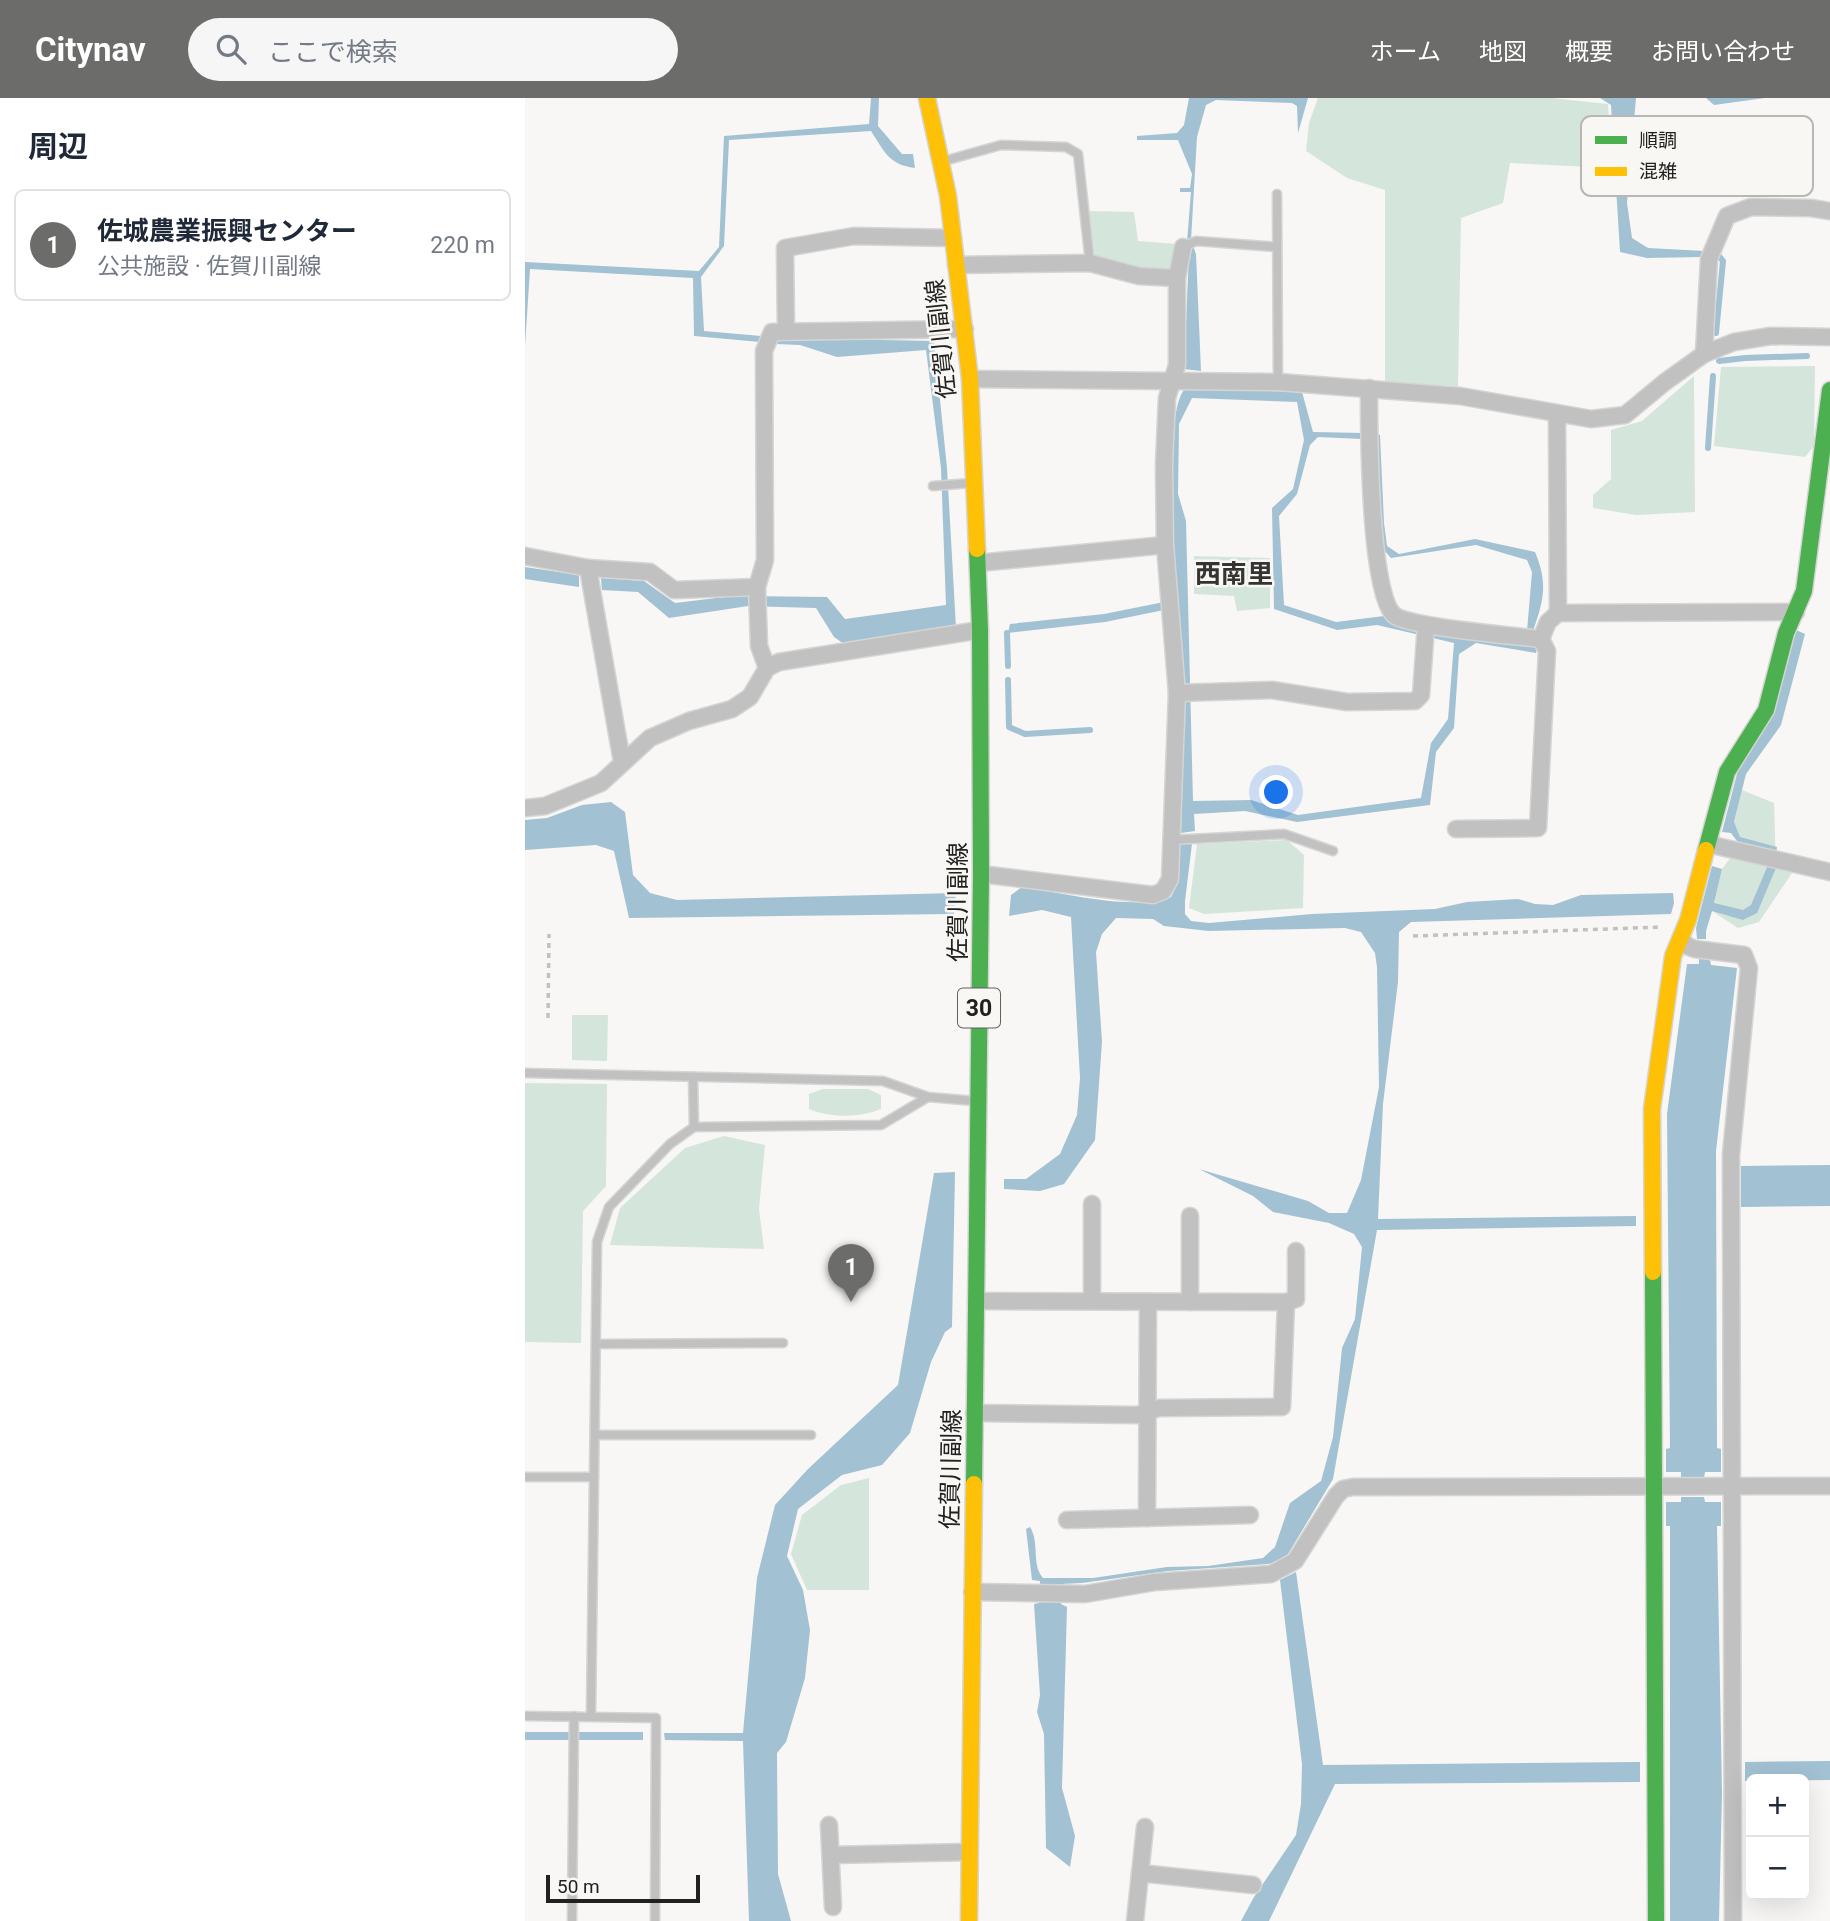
<!DOCTYPE html>
<html lang="ja">
<meta charset="utf-8">
<style>
body{margin:0;font-family:Roboto,"Noto Sans JP",sans-serif;background:#f6f6f7;color:#1f2937}
.controls{position:absolute;right:21px;bottom:21px;display:grid;overflow:hidden;border-radius:10px;box-shadow:0 7px 28px #0002}
.controls button{width:63px;height:63px;display:grid;place-items:center;padding:0;border:0;border-bottom:2px solid #e0e1e3;background:#fff;color:#1f2937;font:35px sans-serif}
.scale{position:absolute;left:21px;bottom:18px;width:154px;box-sizing:border-box;padding-left:7px;border:4px solid #212120;border-top:0;font-size:19px;line-height:24px;white-space:nowrap;color:#212120;-webkit-text-stroke:5px #f9f7f4;paint-order:stroke}
.you{position:absolute;left:752px;top:695px;width:24px;height:24px;margin:-18px;border:5px solid #fff;border-radius:50%;background:#1a73e8;box-shadow:0 0 0 10px #1a73e833}
.badge{display:grid;place-items:center;width:46px;height:46px;border-radius:50%;background:#6c6c6b;color:#fff;font-size:23px;font-weight:700}
.pin{position:absolute;translate:-50% -58px;filter:drop-shadow(0 2px 4px #0008)}
.pin::after{content:'';position:absolute;top:37px;width:24px;height:21px;background:inherit;clip-path:polygon(0 0,100% 0,50% 100%)}
.list{margin:0;padding:0;list-style:none}
h2{display:flex;justify-content:space-between;align-items:center;height:91px;margin:0;padding:0 28px;font-size:30px}
h2 small{font-size:23px;font-weight:400;color:#747a83}
.list li{display:grid;grid-template-columns:46px 1fr auto;gap:21px;align-items:center;box-sizing:border-box;height:112px;margin:0 14px 14px;padding:0 14px;border:2px solid #e0e1e3;border-radius:10px}
.list b{display:block;font-size:26px;white-space:nowrap}
.list p{margin:0;font-size:23px;white-space:nowrap;color:#747a83}
.list em{font-size:23px;font-style:normal;color:#747a83}
.icon{flex:none;width:38px;height:38px;fill:none;stroke:currentColor;stroke-width:2;stroke-linecap:round;stroke-linejoin:round}
.map{position:relative;flex:none;width:1305px;height:1823px;overflow:hidden}
header{display:flex;align-items:center;gap:42px;box-sizing:border-box;height:98px;padding:0 35px;background:#6c6c6b;color:#fff}
header strong{font-size:33px}
nav{display:flex;gap:38px;margin-inline-start:auto;font-size:24px}
.search{width:490px;height:63px;background:#f6f6f7;display:flex;align-items:center;gap:18px;box-sizing:border-box;padding:0 24px;border-radius:38px;color:#747a83;font-size:26px}
main{display:flex}
aside{flex:1;background:#fff}
.map>svg:first-child{display:block}
.green{fill:#d4e5db}
.water{fill:#a2c1d2;fill-rule:evenodd}
.lines{fill:none;stroke-linecap:round;stroke-linejoin:round}
.stream{stroke:#a2c1d2;stroke-width:6}
.lane-casing{stroke:#d5d5d4;stroke-width:11}
.street-casing{stroke:#d5d5d4;stroke-width:19}
.fast-casing{stroke:#d5d5d4;stroke-width:19}
.slow-casing{stroke:#d5d5d4;stroke-width:19}
.path{stroke:#c1c1c0;stroke-width:3.5;stroke-dasharray:5 5;stroke-linecap:butt}
.lane{stroke:#c2c1c1;stroke-width:8}
.street{stroke:#c2c1c1;stroke-width:16}
.fast{stroke:#4caf50;stroke-width:16}
.slow{stroke:#ffc107;stroke-width:16}
.labels{text-anchor:middle;dominant-baseline:central;stroke-width:5;stroke-linejoin:round;paint-order:stroke}
.shield{fill:#f9f7f4;stroke:#626160;stroke-width:2}
.shield-label{font-size:23px;font-weight:bold;fill:#212120}
.street-label{font-size:24px;fill:#212120;stroke:#f9f7f4}
.neighbourhood-label{font-size:26px;font-weight:bold;fill:#353432;stroke:#f9f7f4}
.key{fill:#f9f7f4;stroke:#b8b7b4;stroke-width:2}
.key-label{font-size:19px;fill:#212120}
</style>
<header>
<strong>Citynav</strong>
<div class="search"><svg class="icon" aria-label="search" viewBox="0 0 24 24"><circle cx="10" cy="10" r="6"/><path d="M15 15l6 6"/></svg>ここで検索</div>
<nav><a>ホーム</a><a>地図</a><a>概要</a><a>お問い合わせ</a></nav>
</header>
<main>
<aside>
<h2>周辺<small></small></h2>
<ul class="list">
<li><span class="badge">1</span><div><b>佐城農業振興センター</b><p>公共施設 · 佐賀川副線</p></div><em>220 m</em></li>
</ul>
</aside>
<div class="map">
<svg width="1305" height="1823" viewBox="0 0 1305 1823">
<rect width="100%" height="100%" fill="#f8f7f5"/>
<g class="green">
<path d="M793,0H1026L1083,6L1087,70L985,65L978,105L936,120L933,288L860,285V92L822,80L781,53L784,25Z"/>
<path d="M564,113L609,114L613,143L652,146L649,172H616L570,159Z"/>
<path d="M1290,268L1289,348L1280,359L1189,348L1196,269Z"/>
<path d="M1169,278L1170,414L1111,417L1068,410V397L1086,381V332L1117,323Z"/>
<path d="M669,458L745,460V510L712,513L709,498L669,496Z"/>
<path d="M1217,692L1249,705L1251,770L1267,775L1234,824L1213,830L1187,813L1197,771L1215,747V739L1209,725Z"/>
<path d="M762,742L779,757L778,810L679,816L664,810L672,746Z"/>
<path d="M47,917H83L82,963L47,962Z"/>
<path d="M0,985L82,986L81,1088L58,1113L56,1245L0,1244Z"/>
<path d="M298,991H343L356,997V1011C335,1020 305,1020 284,1011V996Z"/>
<path d="M199,1038L240,1047L234,1111L239,1151L85,1147L95,1110L160,1050Z"/>
<path d="M344,1380V1492H282L266,1456L277,1417L316,1387Z"/>
</g>
<g class="water">
<path d="M346,0H354L353,28L377,56H388L390,70C364,67 359,53 346,33L204,42L199,148L176,179L179,233L236,238L235,244L169,238L168,180L5,171L0,248V164L174,173L194,149L199,38L344,26Z"/>
<path d="M664,0H783L773,35L772,8L767,5L691,2L681,7L672,39L666,142L671,156L676,273L659,271L664,156L662,144L666,94H655V90H665L667,76L653,42H612V38L652,35L659,27Z"/>
<path d="M1075,0H1111L1102,105L1107,140L1123,150L1179,153L1178,159L1122,160L1095,154L1086,7Z"/>
<path d="M1181,0H1240L1189,7Z"/>
<path d="M253,240L409,243L422,370L431,530L322,548L309,539L291,510L223,508L144,520L113,494L77,492L76,480L119,483L150,505L208,498L302,499L320,521L421,507L416,370L401,252L312,259L275,247L251,246Z"/>
<path d="M661,290L777,294L788,334L837,335V341L793,339L785,347L772,396L754,418L759,507L811,524L859,518L895,533L1012,548L1011,555L951,545L934,556L929,630L911,654L905,707L772,724L720,713L669,716L670,733L656,735C657,685 660,635 658,585C657,539 632,313 661,290ZM667,300L772,304L779,342L768,391L747,410L749,511L812,532L852,527L929,545L923,621L906,645L896,700L773,717L726,702L668,703L661,423L653,396L654,326Z"/>
<path d="M850,336L855,337L859,425L862,448L874,456L950,441L1010,454C1023,485 1019,502 1008,533H1002L1007,474L1002,462L951,447L866,460L858,451L854,429Z"/>
<path d="M0,469L54,477V489L0,481Z"/>
<path d="M639,504V512L580,524L483,535L485,526L579,516Z"/>
<path d="M1271,532L1280,536L1256,627L1221,676L1209,724L1215,739L1252,749L1251,757L1215,747L1206,735L1197,734L1213,672Z"/>
<path d="M86,704L100,714L108,777L125,795L152,802L431,795L429,816L104,820L89,753L71,747L0,752V722L22,720L57,707Z"/>
<path d="M655,744L667,746L660,803V816L666,823L684,825L787,816L910,811L942,804L993,801L1010,806L1028,807L1056,797L1148,795L1149,805L1146,816L886,824L874,834L873,884L858,1006L853,1121L1111,1118V1128L852,1132L808,1381L763,1456L755,1463L743,1466L643,1473L557,1485L536,1486V1506L542,1509L537,1690L550,1738L545,1769L521,1750L519,1636L512,1614L515,1597L509,1506L514,1505L515,1483L507,1482L501,1431L505,1429C515,1445 506,1466 518,1480H568L642,1469L683,1468L738,1460L750,1449L765,1405L796,1383L808,1339L817,1250L830,1221L837,1149L829,1136L804,1125L748,1114L728,1098L674,1071L783,1103L804,1115H822L836,1082L854,989L852,869L850,855L836,834L820,830L684,833L639,828L628,821L591,820L577,836L571,854L577,944L570,1042L539,1086L515,1093L479,1091V1081H501L535,1056L552,1017L555,980L546,819L517,812L484,818L486,797L497,789C541,795 605,813 646,799L654,783Z"/>
<path d="M1243,767L1251,770L1232,815L1218,822L1187,813L1181,833V841H1172L1171,830L1187,768L1197,771L1189,805L1218,812L1226,807Z"/>
<path d="M1181,860L1185,862L1186,867L1212,870L1191,1053L1192,1350L1196,1351V1374H1180L1179,1380H1156V1374H1141V1351L1145,1350L1142,1016L1162,866H1174V861Z"/>
<path d="M1305,1067V1108L1216,1109V1068Z"/>
<path d="M430,1074L427,1229L420,1234L406,1264L385,1335L357,1367L317,1377L273,1411L262,1458L278,1492L285,1532L280,1580L261,1644L252,1655L253,1776L266,1823H224L218,1643L140,1642L139,1635H218L232,1480L250,1407L283,1371L373,1287L409,1075Z"/>
<path d="M1156,1399H1179L1180,1404H1196V1428H1192L1197,1695L1194,1823H1145V1428H1141V1404H1156Z"/>
<path d="M771,1474L798,1667L1115,1664V1684L810,1686L744,1823H716L729,1799L771,1737L776,1706L777,1666L755,1482Z"/>
<rect x="0" y="1634" width="118" height="8"/>
<path d="M1305,1663V1682L1220,1683V1664Z"/>
</g>
<g class="lines">
<g class="stream">
<path d="M1191,235L1198,163L1194,158"/>
<path d="M1194,263L1220,260L1282,258"/>
<path d="M1183,350L1188,278"/>
<path d="M482,535L483,568"/>
<path d="M483,582L484,629L500,636L565,632"/>
</g>
<g class="lane-casing">
<g id="lane">
<path d="M419,63L476,47L541,49L553,56L565,165"/>
<path d="M752,96L753,284"/>
<path d="M658,149L671,143L752,149"/>
<path d="M408,388L447,385"/>
<path d="M646,742L759,736L808,753"/>
<path d="M0,975L358,983L403,999L450,1003"/>
<path d="M168,979L169,1029"/>
<path d="M71,1246L258,1245"/>
<path d="M70,1337H286"/>
<path d="M0,1379H69"/>
<path d="M66,1617L72,1144L84,1109L145,1046L169,1029L356,1027L403,999"/>
<path d="M0,1618L131,1620L130,1823"/>
<path d="M47,1823L49,1618"/>
</g>
</g>
<g class="street-casing">
<g id="street">
<path d="M431,167L565,165L614,178L652,180V267L642,300L639,367L640,447L652,595L645,781L638,793L628,797L456,776"/>
<path d="M652,180L658,149"/>
<path d="M261,233L260,150L329,138L428,140"/>
<path d="M1179,256L1184,161L1202,118L1226,109L1286,110L1305,113"/>
<path d="M445,281L753,284L935,298L1066,321L1100,317L1140,284L1179,256L1209,244L1246,238L1305,239"/>
<path d="M844,290C844,329 844,495 869,517C884,529 991,538 1016,541L1023,524L1033,515L1271,514"/>
<path d="M1032,315L1033,515"/>
<path d="M0,458L63,470L97,664"/>
<path d="M453,465L640,447"/>
<path d="M63,470L125,474L149,492L232,489L240,462L239,253L247,234L440,231"/>
<path d="M232,489L234,548L242,570"/>
<path d="M652,595L747,592L822,604L890,603L896,597L901,527"/>
<path d="M0,710L20,708L76,685L125,640L164,623L207,611L225,599L242,570L254,564L455,532"/>
<path d="M931,731L1013,730L1022,553L1016,541"/>
<path d="M1183,746L1305,774"/>
<path d="M1156,840L1162,848L1170,851L1219,857L1224,870L1206,1057L1208,1823"/>
<path d="M567,1106V1203"/>
<path d="M665,1204V1118"/>
<path d="M761,1204L771,1201V1153"/>
<path d="M449,1315L612,1317L634,1310L757,1309L761,1204L451,1203"/>
<path d="M622,1420L623,1204"/>
<path d="M542,1422L725,1417"/>
<path d="M447,1494L560,1496L630,1484L746,1476L770,1463L811,1398L818,1391L828,1389L1305,1388"/>
<path d="M304,1727L308,1809"/>
<path d="M306,1757L444,1754"/>
<path d="M615,1775L728,1787"/>
<path d="M610,1823L620,1729"/>
</g>
</g>
<g class="fast-casing">
<g id="fast">
<path d="M1181,752L1202,674L1241,612L1261,535L1279,493L1305,292"/>
<path d="M1128,1174L1131,1823"/>
<path d="M449,1386L456,776L455,532L452,451"/>
</g>
</g>
<g class="slow-casing">
<g id="slow">
<path d="M402,0L423,98L445,281L452,451"/>
<path d="M1128,1174L1127,1011L1148,858L1163,822L1181,752"/>
<path d="M444,1823L449,1386"/>
</g>
</g>
<g class="path">
<path d="M888,838L1137,829"/>
<path d="M23,920L24,836"/>
</g>
<use href="#lane" class="lane"/>
<use href="#street" class="street"/>
<use href="#fast" class="fast"/>
<use href="#slow" class="slow"/>
</g>
<g class="labels">
<rect class="shield" x="433" y="890.5" width="42" height="39" rx="5"/>
<g class="shield-label">
<text x="454" y="910">30</text>
</g>
<g class="street-label">
<text transform="translate(416 241) rotate(-96)">佐賀川副線</text>
<text transform="translate(433 804) rotate(-90)">佐賀川副線</text>
<text transform="translate(426 1371) rotate(-89)">佐賀川副線</text>
</g>
<g class="neighbourhood-label">
<text x="709" y="476">西南里</text>
</g>
</g>
<rect x="1056" y="18" width="232" height="80" rx="10" class="key"/>
<rect x="1070" y="38" width="32" height="8" fill="#4caf50"/>
<rect x="1070" y="69" width="32" height="9" fill="#ffc107"/>
<g class="key-label">
<text x="1114" y="49">順調</text>
<text x="1114" y="80">混雑</text>
</g>
</svg>
<div class="controls">
<button>+</button>
<button>−</button>
</div>
<div class="scale">50 m</div>
<div class="you"></div>
<div class="pin badge" style="left:326px;top:1204px">1</div>
</div>
</main>
